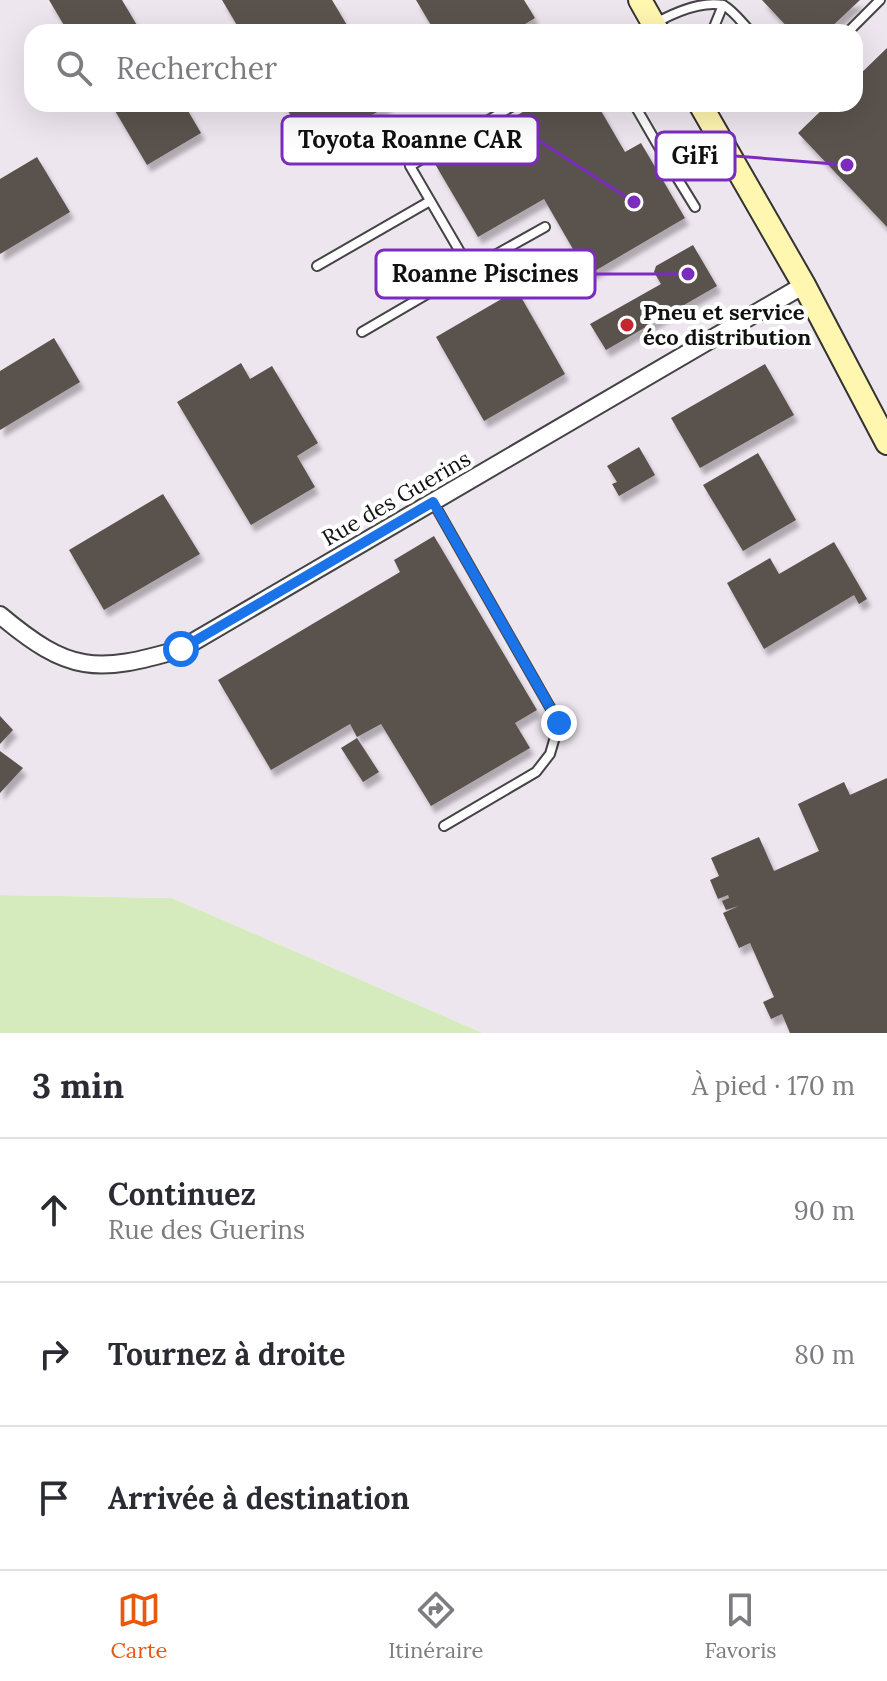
<!DOCTYPE html>
<html lang="fr">
<meta charset="utf-8">
<style>
body{margin:0;font-family:Lora,serif;background:#f2f2f3;color:#2b2b33}
.stop{position:absolute;width:24px;height:24px;margin:-18px;border:6px solid #1a73e8;border-radius:50%;background:#fff}
.stop.end{background:#1a73e8;border-color:#fff;box-shadow:0 2px 8px #0008}
.list{margin:0;padding:0;list-style:none}
h2{display:flex;justify-content:space-between;align-items:center;height:104px;margin:0;padding:0 32px;font-size:34px}
h2 small{font-size:26px;font-weight:400;color:#7c7c81}
.list li{display:grid;grid-template-columns:52px 1fr auto;gap:24px;align-items:center;box-sizing:border-box;height:144px;padding:0 32px;border-top:2px solid #e1e1e2}
.list b{display:block;font-size:30px;white-space:nowrap}
.list p{margin:0;font-size:26px;white-space:nowrap;color:#7c7c81}
.list em{font-size:26px;font-style:normal;color:#7c7c81}
.icon{flex:none;width:44px;height:44px;fill:none;stroke:currentColor;stroke-width:2;stroke-linecap:round;stroke-linejoin:round}
.map{position:relative;flex:none;width:887px;height:1033px;overflow:hidden}
.search{position:absolute;background:#fff;box-shadow:0 8px 32px #0002;left:24px;right:24px;top:24px;height:88px;display:flex;align-items:center;gap:20px;box-sizing:border-box;padding:0 28px;border-radius:24px;color:#7c7c81;font-size:30px}
.sheet{height:536px;background:#fff}
nav{display:flex;justify-content:space-around;align-items:center;box-sizing:border-box;height:112px;border-top:2px solid #e1e1e2;background:#fff;font-size:22px;color:#7c7c81}
nav a{display:grid;justify-items:center;gap:4px}
nav .on{color:#ea580c}
.map>svg:first-child{display:block}
.industrial{fill:#eee6ef;fill-rule:evenodd}
.green{fill:#d5ebbd}
.building{fill:#5a524d;filter:url(#shadow)}
.lines{fill:none;stroke-linecap:round;stroke-linejoin:round}
.lane-casing{stroke:#444;stroke-width:12}
.street-casing{stroke:#444;stroke-width:20}
.secondary-casing{stroke:#333;stroke-width:26}
.lane{stroke:#fff;stroke-width:8}
.street{stroke:#fff;stroke-width:16}
.secondary{stroke:#fff6b0;stroke-width:22}
.route{stroke:#1a73e8;stroke-width:10}
.poi-dot{fill:#c4262e;stroke:#fff;stroke-width:3}
.labels{text-anchor:middle;dominant-baseline:central;stroke-width:8;stroke-linejoin:round;paint-order:stroke}
.poi-label{font-size:22px;font-weight:bold;fill:#111;stroke:#fff;text-anchor:start}
.street-label{font-size:22px;fill:#111;stroke:#fff}
.leader{fill:none;stroke:#7b2cbf;stroke-width:3}
.callout-dot{fill:#7b2cbf;stroke:#fff;stroke-width:3}
.callout{fill:#fff;stroke:#7b2cbf;stroke-width:3}
.callout-label{font-size:24px;text-anchor:middle;font-weight:bold;fill:#111}
</style>
<div class="map">
<svg width="887" height="1033" viewBox="0 0 887 1033">
<defs>
<filter id="shadow"><feDropShadow dx="4" dy="7" stdDeviation="2" flood-color="#0004"/></filter>
</defs>
<rect width="100%" height="100%" fill="#fffdf5"/>
<path class="industrial" d="M0,0H887V1033H483L172,898L0,895ZM32,32H855V104H32Z"/>
<path class="green" d="M0,895L172,898L483,1033H0Z"/>
<g class="building">
<path d="M49,0H122L141,32H68Z"/>
<path d="M222,0H332L351,32H241Z"/>
<path d="M416,0H524L535,18L512,32H435Z"/>
<path d="M762,0H860L826,32H792Z"/>
<path d="M887,48V227L798,133L828,104H855V79Z"/>
<path d="M111,104H184L201,133L147,165Z"/>
<path d="M284,104H391L311,150Z"/>
<path d="M536,104H597L625,152L641,143L685,218L588,275L544,199L478,237L435,164Z"/>
<path d="M37,157L70,212L0,254V179Z"/>
<path d="M693,245L717,286L606,350L590,324L661,284L654,272L656,266Z"/>
<path d="M517,290L565,374L484,421L436,337Z"/>
<path d="M54,338L80,382L0,430V371Z"/>
<path d="M241,363L250,379L272,366L318,443L297,456L315,487L251,525L177,402Z"/>
<path d="M765,364L794,415L700,468L671,418Z"/>
<path d="M639,447L655,475L619,496L612,484L617,482L607,466Z"/>
<path d="M758,453L796,520L743,551L703,485Z"/>
<path d="M163,494L200,554L104,610L69,550Z"/>
<path d="M434,536L537,710L515,723L530,748L431,806L381,724L357,737L350,724L271,770L218,680L400,572L394,560Z"/>
<path d="M834,542L867,599L859,604L854,595L764,649L727,583L770,558L779,574Z"/>
<path d="M0,716L13,730L0,744Z"/>
<path d="M357,738L379,772L363,782L341,748Z"/>
<path d="M0,751L23,768L0,793Z"/>
<path d="M887,778V1033H790L782,1014L771,1019L763,1002L774,997L750,943L739,948L723,913L739,906L726,910L722,901L729,898L728,895L718,899L710,880L719,876L711,858L759,837L774,871L819,851L798,804L844,782L850,795Z"/>
</g>
<g class="lines">
<g class="lane-casing">
<g id="lane">
<path d="M640,32C661,19 697,0 723,5C733,10 743,24 751,32"/>
<path d="M712,32L723,5"/>
<path d="M848,32L880,0"/>
<path d="M634,104L671,168L719,140"/>
<path d="M671,168L695,207"/>
<path d="M317,266L430,201"/>
<path d="M470,269L545,227"/>
<path d="M362,332L470,269L410,166L516,104"/>
<path d="M433,502L559,723L550,754L536,772L444,826"/>
</g>
</g>
<g class="street-casing">
<path id="street" d="M0,615C69,673 96,674 181,649L804,285"/>
</g>
<g class="secondary-casing">
<g id="secondary">
<path d="M640,0L658,32"/>
<path d="M700,104L804,285L887,443"/>
</g>
</g>
<use href="#lane" class="lane"/>
<use href="#street" class="street"/>
<use href="#secondary" class="secondary"/>
</g>
<g class="lines">
<path class="route" d="M181,649L433,502L559,723"/>
</g>
<circle class="poi-dot" cx="627" cy="325" r="8"/>
<g class="labels">
<g class="poi-label">
<text x="643" y="312">Pneu et service<tspan x="643" dy="25">éco distribution</tspan></text>
</g>
<g class="street-label">
<text transform="translate(396 498) rotate(-30)">Rue des Guerins</text>
</g>
</g>
<path class="leader" d="M634 202L538 140M847 165L735 156M688 274L595 274"/>
<g class="callout-dot">
<circle cx="634" cy="202" r="8"/>
<circle cx="847" cy="165" r="8"/>
<circle cx="688" cy="274" r="8"/>
</g>
<g class="callout">
<rect x="282" y="116" width="256" height="48" rx="8"/>
<rect x="656" y="132" width="79" height="48" rx="8"/>
<rect x="376" y="250" width="219" height="48" rx="8"/>
</g>
<g class="callout-label">
<text x="410" y="148">Toyota Roanne CAR</text>
<text x="695" y="164">GiFi</text>
<text x="485" y="282">Roanne Piscines</text>
</g>
</svg>
<div class="stop" style="left:181px;top:649px"></div>
<div class="stop end" style="left:559px;top:723px"></div>
<div class="search"><svg class="icon" aria-label="search" viewBox="0 0 24 24"><circle cx="10" cy="10" r="6"/><path d="M15 15l6 6"/></svg>Rechercher</div>
</div>
<section class="sheet">
<h2>3 min<small>À pied · 170 m</small></h2>
<ul class="list">
<li><svg class="icon" aria-label="ahead" viewBox="0 0 24 24"><path d="M12 20V5M6 11l6-6 6 6"/></svg><div><b>Continuez</b><p>Rue des Guerins</p></div><em>90 m</em></li>
<li><svg class="icon" aria-label="right" viewBox="0 0 24 24"><path d="M7 20v-9h11M14 6l5 5-5 5"/></svg><div><b>Tournez à droite</b></div><em>80 m</em></li>
<li><svg class="icon" aria-label="arrive" viewBox="0 0 24 24"><path d="M6 21V4h12l-3 4 3 4H6"/></svg><div><b>Arrivée à destination</b></div></li>
</ul>
</section>
<nav>
<a class="on"><svg class="icon" aria-label="map" viewBox="0 0 24 24"><path d="M3 6l6-2 6 2 6-2v14l-6 2-6-2-6 2zM9 4v14M15 6v14"/></svg>Carte</a>
<a><svg class="icon" aria-label="directions" viewBox="0 0 24 24"><path d="M12 3l9 9-9 9-9-9zM9 14v-3h6M13 9l2 2-2 2"/></svg>Itinéraire</a>
<a><svg class="icon" aria-label="saved" viewBox="0 0 24 24"><path d="M7 4h10v16l-5-4-5 4z"/></svg>Favoris</a>
</nav>
